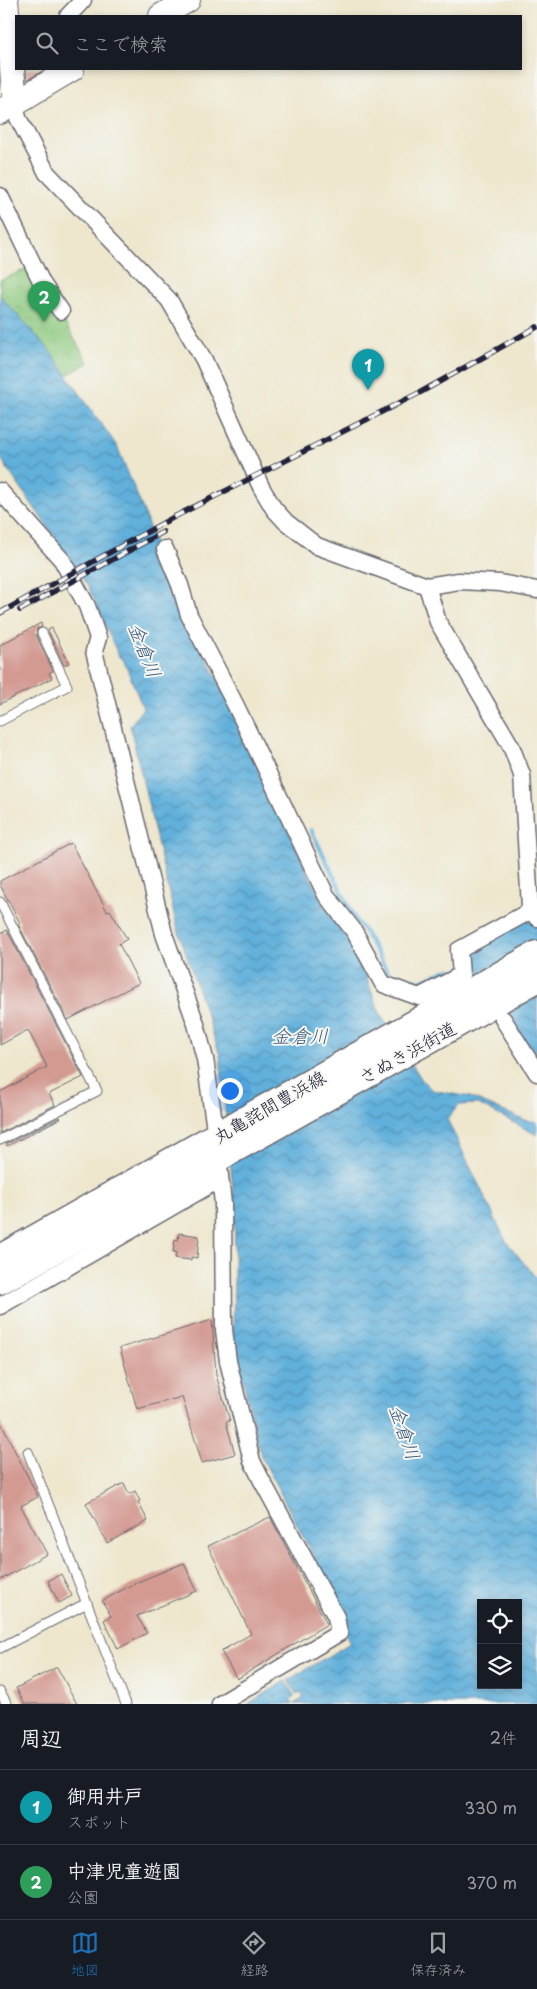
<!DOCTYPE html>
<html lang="ja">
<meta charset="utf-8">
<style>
body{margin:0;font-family:"Playpen Sans","Klee One",sans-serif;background:#242831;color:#f1f3f6}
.controls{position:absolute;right:15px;bottom:15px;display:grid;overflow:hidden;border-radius:0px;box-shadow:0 2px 8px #0003}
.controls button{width:45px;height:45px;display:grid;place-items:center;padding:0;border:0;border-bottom:1px solid #363941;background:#171b24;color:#f1f3f6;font:25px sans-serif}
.you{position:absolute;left:229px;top:1090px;width:18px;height:18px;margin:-12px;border:4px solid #fff;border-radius:50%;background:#1a73e8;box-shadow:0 0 0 8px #1a73e833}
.badge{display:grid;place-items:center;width:32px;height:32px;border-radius:50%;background:#1f6fb2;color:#fff;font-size:16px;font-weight:700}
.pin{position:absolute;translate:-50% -41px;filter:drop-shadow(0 1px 2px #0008)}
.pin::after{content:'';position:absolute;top:26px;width:18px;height:15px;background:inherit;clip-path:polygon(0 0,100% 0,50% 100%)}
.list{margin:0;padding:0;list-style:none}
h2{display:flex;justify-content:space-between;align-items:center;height:65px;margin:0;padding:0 20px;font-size:21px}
h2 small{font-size:16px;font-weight:400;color:#9ea1a6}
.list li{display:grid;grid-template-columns:32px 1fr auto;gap:15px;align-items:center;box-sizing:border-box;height:75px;padding:0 20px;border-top:1px solid #363941}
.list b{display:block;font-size:19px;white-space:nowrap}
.list p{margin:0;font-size:16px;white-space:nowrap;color:#9ea1a6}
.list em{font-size:16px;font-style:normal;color:#9ea1a6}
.icon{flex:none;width:28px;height:28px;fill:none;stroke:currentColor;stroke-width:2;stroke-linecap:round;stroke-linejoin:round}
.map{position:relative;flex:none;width:537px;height:1704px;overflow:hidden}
.search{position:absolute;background:#171b24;box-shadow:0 2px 8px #0003;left:15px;right:15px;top:15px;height:55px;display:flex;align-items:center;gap:12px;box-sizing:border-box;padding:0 18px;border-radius:0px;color:#9ea1a6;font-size:19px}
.sheet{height:215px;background:#171b24}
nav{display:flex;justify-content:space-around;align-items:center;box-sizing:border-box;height:70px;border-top:1px solid #363941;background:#171b24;font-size:14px;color:#9ea1a6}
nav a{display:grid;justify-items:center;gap:2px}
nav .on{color:#1f6fb2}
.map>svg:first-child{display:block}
.park{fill:url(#park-crowns);stroke:#58765c}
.water{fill:url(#water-waves);stroke:#42698b;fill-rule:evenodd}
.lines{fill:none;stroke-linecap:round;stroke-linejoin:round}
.stream{stroke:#61b0db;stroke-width:4.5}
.building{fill:#d39a92}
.lane-casing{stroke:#69676e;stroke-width:11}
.street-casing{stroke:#69676e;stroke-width:19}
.secondary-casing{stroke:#69676e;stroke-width:26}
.primary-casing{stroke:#69676e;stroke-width:29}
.lane{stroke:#fff;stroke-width:9}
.street{stroke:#fff;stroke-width:16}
.secondary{stroke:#fff;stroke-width:24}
.primary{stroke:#fff;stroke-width:26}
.rail-casing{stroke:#22223b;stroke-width:5.5}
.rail{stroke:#f6f6f2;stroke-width:4;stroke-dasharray:11;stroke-linecap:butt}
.labels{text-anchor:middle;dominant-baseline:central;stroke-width:4;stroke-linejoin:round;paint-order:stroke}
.street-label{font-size:18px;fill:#22223b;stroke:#f6f6f2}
.water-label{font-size:19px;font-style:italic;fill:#3b5b7b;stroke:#f6f6f2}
</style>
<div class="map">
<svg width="537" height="1704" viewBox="0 0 537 1704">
<defs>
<pattern id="park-crowns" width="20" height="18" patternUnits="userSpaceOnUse" patternTransform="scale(1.25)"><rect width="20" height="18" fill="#8dc97e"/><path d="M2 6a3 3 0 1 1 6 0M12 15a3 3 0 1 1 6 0" fill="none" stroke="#79ac6e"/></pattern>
<pattern id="water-waves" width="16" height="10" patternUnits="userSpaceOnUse" patternTransform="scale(1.25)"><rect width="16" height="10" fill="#61b0db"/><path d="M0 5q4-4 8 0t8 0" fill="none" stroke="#508fb3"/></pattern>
</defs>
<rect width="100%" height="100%" fill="#f6f6f2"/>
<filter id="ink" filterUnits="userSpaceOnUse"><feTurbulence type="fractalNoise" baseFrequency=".02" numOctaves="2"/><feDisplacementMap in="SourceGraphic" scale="10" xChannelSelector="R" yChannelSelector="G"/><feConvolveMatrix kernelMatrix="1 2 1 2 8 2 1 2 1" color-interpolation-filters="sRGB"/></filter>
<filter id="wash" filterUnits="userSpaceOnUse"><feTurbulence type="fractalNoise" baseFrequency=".0096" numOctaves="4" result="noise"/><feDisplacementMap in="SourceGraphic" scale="20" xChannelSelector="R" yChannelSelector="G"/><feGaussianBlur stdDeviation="1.12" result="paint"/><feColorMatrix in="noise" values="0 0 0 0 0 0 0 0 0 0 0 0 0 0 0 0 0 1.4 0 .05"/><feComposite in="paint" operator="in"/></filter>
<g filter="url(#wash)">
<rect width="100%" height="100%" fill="#eee7ce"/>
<path class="park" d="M31,267L89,363L67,375L47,347L0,296V280Z"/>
<g class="water">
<path d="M0,296L47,347L117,446L142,507L158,553L324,906L358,955L380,1014L422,1080L432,1090L470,1097L524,1120L537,1122V1135L478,1104L459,1105L447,1119L506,1241L537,1279V1704H294L304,1698L301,1693L297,1695L288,1680L350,1643L340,1623L346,1619L261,1456L233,1339L235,1210L220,1055L177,927L130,726L143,708L123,659L119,657L89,588L68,556L8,470L0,456ZM481,1603H518V1685H481Z"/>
<path d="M530,916L537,918V1068L467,965L471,951Z"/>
<path d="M286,1681L295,1697L290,1700L293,1704H248Z"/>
</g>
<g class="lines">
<path class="stream" d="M311,830L357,923L363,929L390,976L421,981L450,969"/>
</g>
<g id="blocks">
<g class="building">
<path d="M28,69H46L27,80L26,70Z"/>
<path d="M41,623L42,627L37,629L36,635L53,671L49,673L52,678L0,704V645Z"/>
<path d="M52,628L69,663L64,665L48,630Z"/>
<path d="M71,843L107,911L110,910L127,939L119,944L139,983L68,1020L18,924L20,923L0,885V881Z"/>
<path d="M7,930L83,1077L49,1094L55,1105L0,1133V1092L47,1067L28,1030L0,1045V934Z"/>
<path d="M60,1117L61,1118L7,1146L6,1144Z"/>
<path d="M179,1233L199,1236L197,1258L191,1257V1260L175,1258L176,1252H173L175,1239L178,1240Z"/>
<path d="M212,1320L216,1375L230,1421L226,1422L235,1454L202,1463L182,1397L137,1409L120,1348Z"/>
<path d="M0,1421L38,1497L21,1506L47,1554L0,1580Z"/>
<path d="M124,1483L129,1494L135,1491L140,1501L138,1502L148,1521L107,1543L86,1503Z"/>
<path d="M270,1517L327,1624L237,1679L221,1651L251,1634L208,1546Z"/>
<path d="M184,1563L197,1591L137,1616L147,1633L118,1649L104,1620L111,1616L102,1601L135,1583Z"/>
<path d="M61,1574L72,1596L59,1603L48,1581Z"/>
<path d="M57,1667L77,1704H25L16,1688Z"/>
</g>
</g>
</g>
<g filter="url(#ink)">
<use href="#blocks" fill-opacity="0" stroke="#69676e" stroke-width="1"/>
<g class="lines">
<g class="lane-casing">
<g id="lane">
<path d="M0,721L67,686L42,633"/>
<path d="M0,902L97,1091L0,1140"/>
<path d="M28,1452L126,1704"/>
<path d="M0,1648L87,1603"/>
<path d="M0,1692L7,1704"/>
</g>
</g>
<g class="street-casing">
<g id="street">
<path d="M68,16L83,0"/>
<path d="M15,103L18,118L47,173L169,300L204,360L261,487L274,509L286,522L317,546L427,586L459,581L500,583L537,590"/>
<path d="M0,196L42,283L61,311"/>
<path d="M0,491L62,560L87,606L98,638L94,651L164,934L196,1024L205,1059L216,1136"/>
<path d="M165,549L180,585L189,615L236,706L326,895L354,931L383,984L419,997L461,975L459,950L532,910H537"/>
<path d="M427,586L438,622L511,746L522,775L530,906L537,918"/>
<path d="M503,1019L537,1073"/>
<path d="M218,1157L223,1204L224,1330L228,1361L252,1461L261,1479L336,1617L339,1633L220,1704"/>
<path d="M0,1306L220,1179"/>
</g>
</g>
<g class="secondary-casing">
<g id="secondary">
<path d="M6,0L15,103"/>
<path d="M161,16L188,0"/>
<path d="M0,112L72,69"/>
</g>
</g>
<g class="primary-casing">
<g id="primary">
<path d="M0,1258L537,954"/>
<path d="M0,1281L537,979"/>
</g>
</g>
<use href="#lane" class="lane"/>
<use href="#street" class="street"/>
<use href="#secondary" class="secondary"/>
<use href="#primary" class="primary"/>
<g class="rail-casing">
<g id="rail">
<path d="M20,610L163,532"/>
<path d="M0,613L174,517L421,392L537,327"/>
</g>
</g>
<use href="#rail" class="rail"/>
</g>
</g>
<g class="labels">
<g class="street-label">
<text transform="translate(407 1052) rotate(-29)">さぬき浜街道</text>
<text transform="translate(269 1106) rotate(-30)">丸亀詫間豊浜線</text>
</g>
<g class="water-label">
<text transform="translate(146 650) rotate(69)">金倉川</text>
<text x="300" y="1035">金倉川</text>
<text transform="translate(406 1432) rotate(71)">金倉川</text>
</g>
</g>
</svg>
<div class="controls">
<button><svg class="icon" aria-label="locate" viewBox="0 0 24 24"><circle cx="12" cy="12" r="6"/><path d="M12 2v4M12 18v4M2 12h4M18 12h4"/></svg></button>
<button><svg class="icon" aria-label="layers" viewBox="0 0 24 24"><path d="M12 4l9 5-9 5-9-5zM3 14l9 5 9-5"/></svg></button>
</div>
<div class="you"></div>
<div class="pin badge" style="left:368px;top:390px;background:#0f9aa8">1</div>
<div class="pin badge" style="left:44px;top:322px;background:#2e9e5b">2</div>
<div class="search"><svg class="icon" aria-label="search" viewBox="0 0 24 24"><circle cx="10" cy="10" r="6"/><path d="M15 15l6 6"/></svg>ここで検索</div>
</div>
<section class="sheet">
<h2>周辺<small>2件</small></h2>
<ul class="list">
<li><span class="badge" style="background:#0f9aa8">1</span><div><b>御用井戸</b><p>スポット</p></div><em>330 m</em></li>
<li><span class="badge" style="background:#2e9e5b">2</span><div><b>中津児童遊園</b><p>公園</p></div><em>370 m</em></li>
</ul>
</section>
<nav>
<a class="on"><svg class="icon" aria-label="map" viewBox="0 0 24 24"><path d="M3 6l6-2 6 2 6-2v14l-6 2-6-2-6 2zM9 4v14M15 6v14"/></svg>地図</a>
<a><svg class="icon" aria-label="directions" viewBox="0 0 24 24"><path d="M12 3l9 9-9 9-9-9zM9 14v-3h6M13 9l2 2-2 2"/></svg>経路</a>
<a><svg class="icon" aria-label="saved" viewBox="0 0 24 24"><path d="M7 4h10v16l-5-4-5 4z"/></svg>保存済み</a>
</nav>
